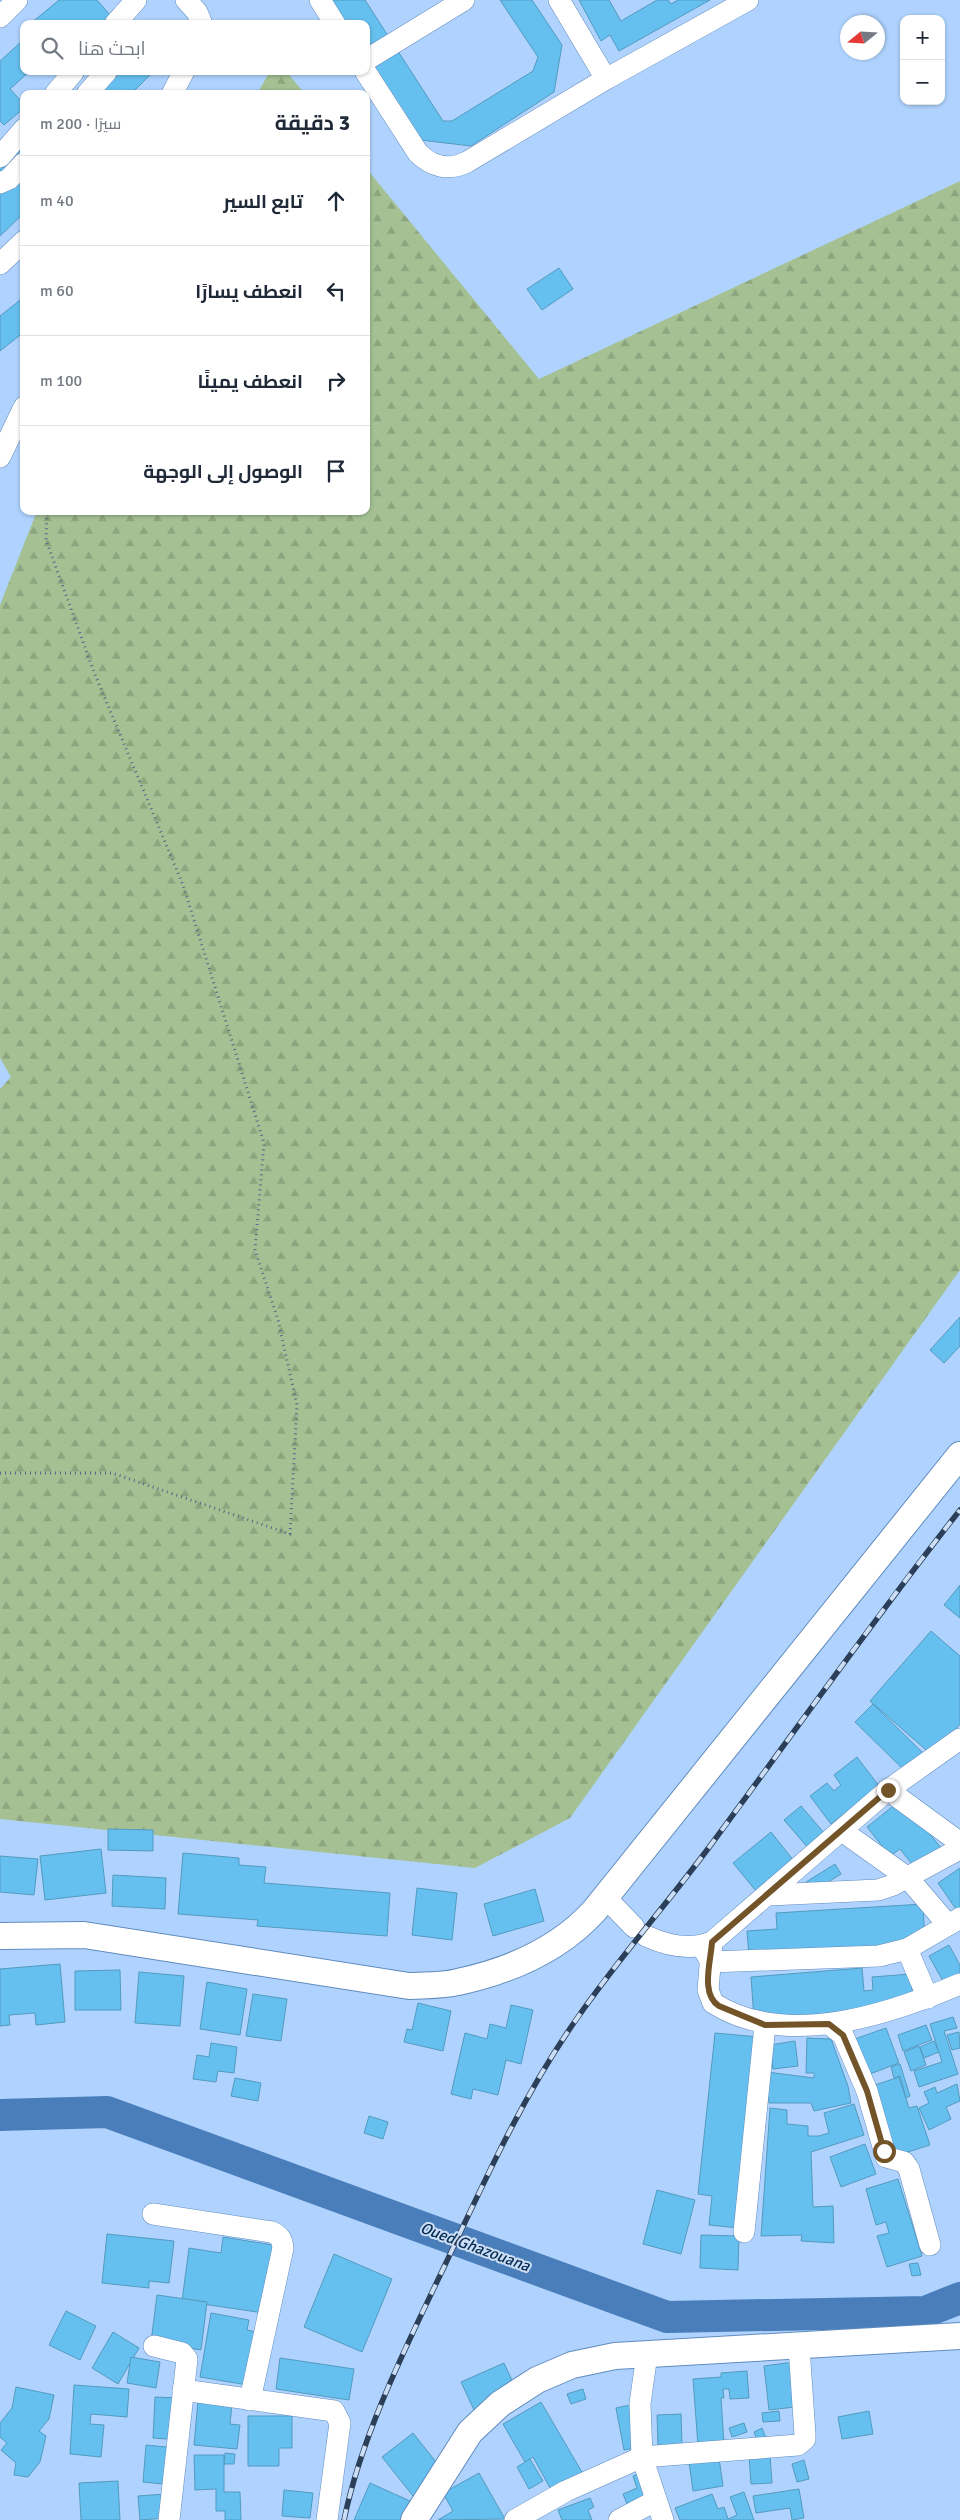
<!DOCTYPE html>
<html lang="ar">
<meta charset="utf-8">
<style>
body{margin:0;font-family:Signika,Cairo,sans-serif;background:#f2f2f3;color:#1f2937;direction:rtl}
.controls{position:absolute;right:15px;top:15px;display:grid;overflow:hidden;border-radius:10px;box-shadow:0 1px 4px #0004}
.controls button{width:45px;height:45px;display:grid;place-items:center;padding:0;border:0;border-bottom:1px solid #e0e1e3;background:#fff;color:#1f2937;font:25px sans-serif}
.compass{position:absolute;left:840px;top:15px;width:45px;height:45px;border-radius:50%;background:#fff;box-shadow:0 1px 4px #0004;rotate:252deg}
.stop{position:absolute;width:15px;height:15px;margin:-11px;border:4px solid #735429;border-radius:50%;background:#fff}
.stop.end{background:#735429;border-color:#fff;box-shadow:0 1px 5px #0008}
.list{margin:0;padding:0;list-style:none}
h2{display:flex;justify-content:space-between;align-items:center;height:65px;margin:0;padding:0 20px;font-size:21px}
h2 small{font-size:16px;font-weight:400;color:#747a83}
.list li{display:grid;grid-template-columns:32px 1fr auto;gap:15px;align-items:center;box-sizing:border-box;height:90px;padding:0 20px;border-top:1px solid #e0e1e3}
.list b{display:block;font-size:19px;white-space:nowrap}
.list em{font-size:16px;font-style:normal;color:#747a83}
.icon{flex:none;width:28px;height:28px;fill:none;stroke:currentColor;stroke-width:2;stroke-linecap:round;stroke-linejoin:round}
.map{position:relative;flex:none;width:960px;height:2520px;overflow:hidden;direction:ltr}
.search{position:absolute;background:#fff;box-shadow:0 1px 4px #0004;left:20px;top:20px;width:350px;height:55px;display:flex;align-items:center;gap:12px;box-sizing:border-box;padding:0 18px;border-radius:10px;color:#747a83;font-size:19px}
.panel{position:absolute;background:#fff;box-shadow:0 1px 4px #0004;left:20px;top:90px;width:350px;height:425px;border-radius:10px;direction:rtl}
.map>svg:first-child{display:block}
.forest{fill:url(#forest-firs)}
.lines{fill:none;stroke-linecap:round;stroke-linejoin:round}
.river{stroke:#4a7ebb;stroke-width:32}
.building{fill:#66c0ef;stroke:#539abf}
.minor-casing{stroke:#608bbe;stroke-width:22}
.major-casing{stroke:#608bbe;stroke-width:28}
.path{stroke:#516886;stroke-width:3;stroke-dasharray:1 4;stroke-linecap:butt}
.minor{stroke:#fff;stroke-width:21}
.major{stroke:#fff;stroke-width:26}
.rail-casing{stroke:#2c3f58;stroke-width:5.5}
.rail{stroke:#ccdef5;stroke-width:4;stroke-dasharray:11;stroke-linecap:butt}
.route{stroke:#735429;stroke-width:6}
.labels{text-anchor:middle;dominant-baseline:central;stroke-width:4;stroke-linejoin:round;paint-order:stroke}
.water-label{font-size:16px;font-style:italic;fill:#072d55;stroke:#ccdef5}
</style>
<div class="map">
<svg width="960" height="2520" viewBox="0 0 960 2520">
<defs>
<pattern id="forest-firs" width="22" height="20" patternUnits="userSpaceOnUse" patternTransform="scale(1.25)"><rect width="22" height="20" fill="#a5c193"/><path d="M5 1l3.5 6h-7zM16 11l3.5 6h-7z" fill="#8ca57e"/></pattern>
</defs>
<rect width="100%" height="100%" fill="#afd3fe"/>
<g class="forest">
<path d="M270,71H286L305,94H257Z"/>
<path d="M366,168L539,379L960,181V1270L570,1818L475,1868L0,1819V1089L11,1077L0,1058V605L37,511H366Z"/>
</g>
<g class="lines">
<path class="river" d="M0,2115L107,2112L667,2317L925,2312L960,2298"/>
</g>
<g class="building">
<path d="M59,0H97L110,15L100,24H82L81,22L78,24H30Z"/>
<path d="M332,0H365L443,121H452L533,71L538,57L500,0H532L562,45L554,92L471,146L420,140L366,54V24H347Z"/>
<path d="M579,0H609L621,21L657,0H668L671,4L678,0H710L619,51L610,35L601,41Z"/>
<path d="M21,42L24,46V71H30L10,89L24,104V108L4,125L0,121V61Z"/>
<path d="M114,71H147L150,75L131,94H92Z"/>
<path d="M24,146V213L0,236V162L18,152Z"/>
<path d="M559,268L573,289L542,310L527,289Z"/>
<path d="M24,297V332L0,351V316Z"/>
<path d="M960,1317V1346L944,1363L930,1350Z"/>
<path d="M960,1585V1618L944,1605Z"/>
<path d="M931,1631L960,1656V1724L933,1756L870,1701Z"/>
<path d="M873,1704L923,1753L905,1771L855,1722Z"/>
<path d="M857,1757L879,1786L831,1824L810,1796L827,1783L834,1791L841,1785L834,1775Z"/>
<path d="M902,1799L945,1853L919,1873L900,1849L890,1856L867,1827Z"/>
<path d="M801,1806L825,1834L809,1849L784,1820Z"/>
<path d="M108,1829L153,1830V1851L108,1850Z"/>
<path d="M771,1832L794,1861L756,1891L733,1863Z"/>
<path d="M101,1849L106,1893L45,1900L40,1856Z"/>
<path d="M183,1853L239,1858V1865L266,1867L264,1883L390,1893L387,1936L257,1926L258,1920L178,1914Z"/>
<path d="M0,1856L38,1859L34,1895L0,1892Z"/>
<path d="M835,1864L841,1874L812,1892L806,1882Z"/>
<path d="M960,1868V1915L938,1883Z"/>
<path d="M113,1875L166,1878L165,1909L112,1906Z"/>
<path d="M417,1888L457,1893L452,1940L412,1935Z"/>
<path d="M535,1889L544,1921L493,1936L484,1904Z"/>
<path d="M923,1904L925,1945L749,1956L747,1931L777,1929L776,1913Z"/>
<path d="M949,1945L960,1965V1983L948,1990L929,1956Z"/>
<path d="M60,1964L65,2022L36,2025L35,2013L9,2015L10,2025L0,2026V1969Z"/>
<path d="M862,1968L864,1991L873,1990L872,1977L911,1974L913,2002L800,2022L754,2019L751,1977Z"/>
<path d="M120,1970L121,2010H75V1971Z"/>
<path d="M139,1972L184,1976L180,2026L135,2023Z"/>
<path d="M207,1982L247,1989L240,2035L200,2029Z"/>
<path d="M253,1994L287,1999L281,2041L246,2036Z"/>
<path d="M418,2003L451,2011L443,2051L404,2042L407,2029L412,2030Z"/>
<path d="M511,2005L533,2010L521,2064L506,2060L498,2095L473,2089L471,2099L451,2094L465,2033L487,2039L490,2024L506,2028Z"/>
<path d="M953,2017L957,2028L944,2031L958,2074L919,2087L914,2071L942,2062L930,2024Z"/>
<path d="M926,2025L932,2040L903,2051L898,2035Z"/>
<path d="M886,2028L899,2063L862,2077L849,2041Z"/>
<path d="M959,2032L960,2048L952,2050L947,2035Z"/>
<path d="M715,2033L759,2037L739,2228L709,2225L712,2196L698,2194Z"/>
<path d="M807,2038L831,2039L848,2086L851,2103L814,2111L811,2103H769L767,2072L814,2078V2073H806Z"/>
<path d="M795,2041L798,2066L773,2069L770,2045Z"/>
<path d="M934,2041L939,2052L924,2058L920,2047Z"/>
<path d="M211,2043L237,2047L234,2073L218,2071L216,2082L193,2079L197,2055L209,2057Z"/>
<path d="M919,2046L926,2065L911,2071L904,2052Z"/>
<path d="M900,2064L910,2096L906,2098L900,2076L894,2078L891,2067Z"/>
<path d="M899,2077L909,2108L917,2106L930,2145L892,2157L869,2087Z"/>
<path d="M235,2078L261,2083L258,2101L231,2096Z"/>
<path d="M957,2084L960,2101L946,2107L951,2119L929,2130L919,2108L929,2103L924,2092L935,2087L937,2093Z"/>
<path d="M854,2104L864,2135L811,2152L813,2207L833,2206L834,2243L801,2241L802,2235L761,2236L770,2108L787,2110V2124L808,2126V2136H819L829,2133L824,2113Z"/>
<path d="M369,2116L388,2122L383,2139L364,2133Z"/>
<path d="M865,2144L876,2174L841,2187L830,2157Z"/>
<path d="M898,2179L922,2256L887,2267L877,2236L889,2233L886,2222L876,2225L866,2189Z"/>
<path d="M657,2190L695,2200L681,2254L643,2244Z"/>
<path d="M107,2234L174,2241L169,2283L149,2281V2288L102,2283Z"/>
<path d="M701,2235L739,2236L738,2270L700,2268Z"/>
<path d="M223,2237L273,2245L264,2313L182,2301L189,2248L221,2253Z"/>
<path d="M334,2254L392,2279L362,2352L304,2327Z"/>
<path d="M918,2263L921,2275L912,2276L909,2264Z"/>
<path d="M157,2295L207,2302L201,2350L151,2342Z"/>
<path d="M66,2311L96,2326L80,2360L49,2345Z"/>
<path d="M211,2313L249,2320L247,2330L256,2332L247,2385L200,2377Z"/>
<path d="M113,2332L139,2348L118,2384L92,2368Z"/>
<path d="M131,2357L160,2362L156,2388L127,2383Z"/>
<path d="M280,2358L354,2369L349,2400L276,2389Z"/>
<path d="M801,2361L795,2407L769,2410L764,2366Z"/>
<path d="M504,2363L517,2391L474,2410L461,2382Z"/>
<path d="M747,2371L749,2398L730,2399L729,2389H723L724,2398H721L724,2444L698,2446L693,2379L721,2377V2373Z"/>
<path d="M74,2385L129,2389L127,2417L91,2414L90,2424L104,2425L101,2457L70,2454Z"/>
<path d="M16,2387L54,2395L49,2419L39,2431L46,2436L40,2462L28,2477L14,2475L16,2463L1,2450L7,2443L0,2437V2423L12,2408Z"/>
<path d="M583,2389L586,2399L571,2404L567,2394Z"/>
<path d="M155,2397L181,2398L180,2440L153,2438Z"/>
<path d="M198,2401L232,2404L230,2424L240,2425L237,2449L194,2445Z"/>
<path d="M541,2402L586,2479L555,2497L533,2457L525,2462L503,2424Z"/>
<path d="M639,2403L647,2446L624,2450L616,2408Z"/>
<path d="M779,2411L780,2421L763,2422L762,2413Z"/>
<path d="M869,2411L873,2434L842,2439L838,2417Z"/>
<path d="M681,2414L682,2445L658,2446L657,2415Z"/>
<path d="M248,2416H292V2448H279V2466H248Z"/>
<path d="M744,2423L747,2432L732,2437L729,2428Z"/>
<path d="M762,2428L766,2438L758,2442L754,2432Z"/>
<path d="M413,2433L444,2472L413,2496L382,2457Z"/>
<path d="M146,2445L177,2448L174,2485L143,2482Z"/>
<path d="M225,2453L235,2454L234,2464H224Z"/>
<path d="M194,2455H224V2492H240L241,2520H225V2511H216V2489L195,2490Z"/>
<path d="M770,2455L772,2483L751,2484L749,2456Z"/>
<path d="M719,2458L723,2486L693,2491L689,2462Z"/>
<path d="M530,2459L543,2481L529,2489L517,2467Z"/>
<path d="M804,2460L809,2479L797,2482L792,2464Z"/>
<path d="M647,2470L658,2498L629,2509L623,2494L637,2488L633,2476Z"/>
<path d="M479,2473L505,2519L438,2520L453,2511L443,2493Z"/>
<path d="M118,2481L120,2520H81L79,2483Z"/>
<path d="M370,2483L410,2501L402,2520H354Z"/>
<path d="M799,2489L804,2518L792,2520L790,2508L756,2513L753,2496Z"/>
<path d="M284,2490L313,2493L310,2518L282,2516Z"/>
<path d="M744,2492L754,2520H680L675,2508L712,2494L718,2509L724,2507L728,2519L737,2515L730,2497Z"/>
<path d="M165,2494L167,2518L140,2520L138,2496Z"/>
<path d="M590,2498L594,2507L588,2510L592,2520H562L558,2510Z"/>
</g>
<g class="lines">
<g class="minor-casing">
<g id="minor">
<path d="M186,0L197,12L202,24"/>
<path d="M320,0L335,24"/>
<path d="M559,0L606,79"/>
<path d="M0,17L17,0"/>
<path d="M115,24L136,0"/>
<path d="M366,60L464,0"/>
<path d="M365,71L418,153C432,167 449,171 467,162L606,79L748,0"/>
<path d="M55,94L74,71"/>
<path d="M87,94L107,71"/>
<path d="M172,94L184,71"/>
<path d="M0,157L24,129"/>
<path d="M0,183L9,179L24,163"/>
<path d="M0,264L24,241"/>
<path d="M0,457L24,407"/>
<path d="M842,1831L908,1878L948,1925"/>
<path d="M769,1895L878,1890L893,1885L954,1852L957,1848L955,1839L888,1790"/>
<path d="M605,1897L634,1927"/>
<path d="M646,1936C668,1946 690,1951 712,1942L888,1790L960,1739"/>
<path d="M712,1942L708,1990L713,2003C785,2049 888,2015 960,1984"/>
<path d="M907,1949L928,1998"/>
<path d="M704,1950L711,1962L879,1956L907,1949L960,1918"/>
<path d="M829,2024L843,2035L867,2091L886,2157L904,2162L909,2169L930,2245"/>
<path d="M153,2214L272,2232C280,2236 282,2239 283,2248L250,2400"/>
<path d="M744,2232L765,2025"/>
<path d="M154,2346L182,2353L187,2359L169,2520"/>
<path d="M647,2354L640,2404L642,2457L663,2520"/>
<path d="M183,2390L334,2411L340,2423L327,2520"/>
<path d="M515,2520L566,2491L642,2457L798,2445L805,2439V2435L799,2347"/>
<path d="M619,2520L655,2501"/>
</g>
</g>
<g class="major-casing">
<g id="major">
<path d="M0,1936L84,1935L409,1986C425,1985 442,1986 458,1982C509,1971 560,1949 595,1910L960,1455"/>
<path d="M414,2520L470,2432L500,2404L537,2380L572,2365L615,2356L960,2336"/>
</g>
</g>
<path class="path" d="M0,1473H112L290,1534L297,1405L278,1320L255,1250L264,1143L183,885L94,672L46,540L47,511"/>
<use href="#minor" class="minor"/>
<use href="#major" class="major"/>
<g class="rail-casing">
<path id="rail" d="M344,2520C362,2433 407,2345 445,2265C485,2180 524,2093 578,2017C619,1958 667,1904 710,1846C793,1734 873,1620 960,1510"/>
</g>
<use href="#rail" class="rail"/>
</g>
<g class="lines">
<path class="route" d="M884,2151L867,2091L843,2035L829,2024L765,2025L719,2006C700,1994 711,1961 712,1942L888,1790"/>
</g>
<g class="labels">
<g class="water-label">
<text transform="translate(475 2247) rotate(20)">Oued Ghazouana</text>
</g>
</g>
</svg>
<div class="controls">
<button>+</button>
<button>−</button>
</div>
<svg class="compass" viewBox="-18 -18 36 36"><path d="M0-13l5 13h-10z" fill="#e53935"/><path d="M0 13l5-13h-10z" fill="#747a83"/></svg>
<div class="stop" style="left:884px;top:2151px"></div>
<div class="stop end" style="left:888px;top:1790px"></div>
<div class="search"><svg class="icon" aria-label="search" viewBox="0 0 24 24"><circle cx="10" cy="10" r="6"/><path d="M15 15l6 6"/></svg>ابحث هنا</div>
<section class="panel">
<h2>3 دقيقة<small>سيرًا · 200 m</small></h2>
<ul class="list">
<li><svg class="icon" aria-label="ahead" viewBox="0 0 24 24"><path d="M12 20V5M6 11l6-6 6 6"/></svg><div><b>تابع السير</b></div><em>40 m</em></li>
<li><svg class="icon" aria-label="left" viewBox="0 0 24 24"><path d="M17 20v-9H6M10 6l-5 5 5 5"/></svg><div><b>انعطف يسارًا</b></div><em>60 m</em></li>
<li><svg class="icon" aria-label="right" viewBox="0 0 24 24"><path d="M7 20v-9h11M14 6l5 5-5 5"/></svg><div><b>انعطف يمينًا</b></div><em>100 m</em></li>
<li><svg class="icon" aria-label="arrive" viewBox="0 0 24 24"><path d="M6 21V4h12l-3 4 3 4H6"/></svg><div><b>الوصول إلى الوجهة</b></div></li>
</ul>
</section>
</div>
